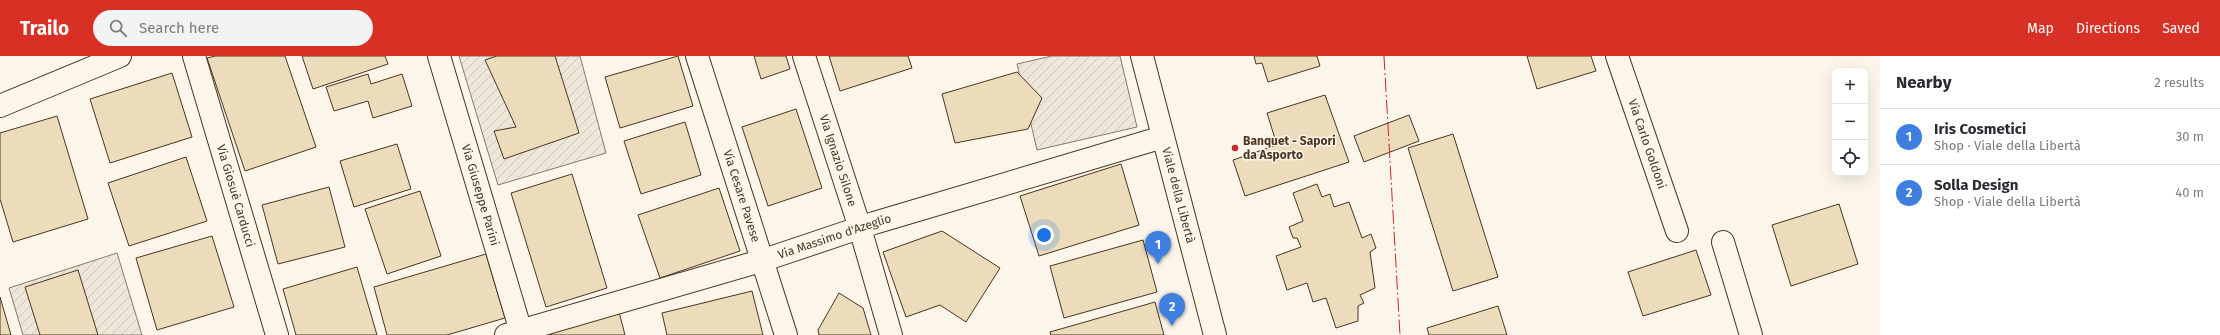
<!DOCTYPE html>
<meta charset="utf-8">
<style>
body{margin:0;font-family:"Fira Sans",sans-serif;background:#f2f2f3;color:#2b2b33}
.controls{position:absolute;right:12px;top:12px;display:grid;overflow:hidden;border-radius:8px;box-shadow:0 4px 16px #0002}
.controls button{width:36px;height:36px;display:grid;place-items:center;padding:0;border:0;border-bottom:1px solid #e1e1e2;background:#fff;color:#2b2b33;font:20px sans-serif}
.you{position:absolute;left:1044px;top:179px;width:14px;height:14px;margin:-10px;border:3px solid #fff;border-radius:50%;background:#1a73e8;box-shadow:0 0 0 6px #1a73e833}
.badge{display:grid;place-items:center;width:26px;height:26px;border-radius:50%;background:#d93025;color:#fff;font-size:13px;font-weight:700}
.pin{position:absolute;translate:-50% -33px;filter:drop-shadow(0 1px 2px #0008)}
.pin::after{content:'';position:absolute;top:21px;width:14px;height:12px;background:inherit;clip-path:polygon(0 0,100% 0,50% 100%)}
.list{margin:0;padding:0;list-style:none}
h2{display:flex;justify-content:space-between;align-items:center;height:52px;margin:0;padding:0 16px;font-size:17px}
h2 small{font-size:13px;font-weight:400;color:#7c7c81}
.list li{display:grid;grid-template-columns:26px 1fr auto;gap:12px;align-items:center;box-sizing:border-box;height:56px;padding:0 16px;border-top:1px solid #e1e1e2}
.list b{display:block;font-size:15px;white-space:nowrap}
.list p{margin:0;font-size:13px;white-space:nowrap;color:#7c7c81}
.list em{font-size:13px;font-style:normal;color:#7c7c81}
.icon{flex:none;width:22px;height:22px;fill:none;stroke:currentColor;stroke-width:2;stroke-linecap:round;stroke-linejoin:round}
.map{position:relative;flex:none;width:1880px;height:279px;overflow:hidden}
header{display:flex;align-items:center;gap:24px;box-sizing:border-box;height:56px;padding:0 20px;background:#d93025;color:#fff}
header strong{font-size:19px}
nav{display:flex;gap:22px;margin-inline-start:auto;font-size:14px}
.search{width:280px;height:36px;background:#f2f2f3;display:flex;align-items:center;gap:10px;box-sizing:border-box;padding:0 14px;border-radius:22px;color:#7c7c81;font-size:15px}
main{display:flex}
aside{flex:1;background:#fff}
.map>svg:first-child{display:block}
.garden{fill:url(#garden-furrows);stroke:#887966}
.building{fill:#ecdcbc;stroke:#4a3520}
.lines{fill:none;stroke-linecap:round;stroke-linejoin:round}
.street-casing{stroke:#4a3520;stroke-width:24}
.secondary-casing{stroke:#4a3520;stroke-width:24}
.street{stroke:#fbf6e9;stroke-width:22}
.secondary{stroke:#fbf6e9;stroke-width:22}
.power{stroke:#c62828;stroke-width:1;stroke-dasharray:14 3 2 3;stroke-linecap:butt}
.poi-dot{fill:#c62828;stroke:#fbf6e9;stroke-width:1.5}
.labels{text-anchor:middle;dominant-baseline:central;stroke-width:3;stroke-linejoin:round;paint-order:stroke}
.poi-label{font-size:12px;font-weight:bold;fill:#4a3520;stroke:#fbf6e9;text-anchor:start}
.street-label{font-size:12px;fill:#4a3520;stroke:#fbf6e9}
</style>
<header>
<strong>Trailo</strong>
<div class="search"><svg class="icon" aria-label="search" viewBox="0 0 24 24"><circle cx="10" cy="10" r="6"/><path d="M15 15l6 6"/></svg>Search here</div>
<nav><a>Map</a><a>Directions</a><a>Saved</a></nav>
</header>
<main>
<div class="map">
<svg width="1880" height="279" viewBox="0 0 1880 279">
<defs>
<pattern id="garden-furrows" width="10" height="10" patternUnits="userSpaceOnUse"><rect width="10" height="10" fill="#ede6d9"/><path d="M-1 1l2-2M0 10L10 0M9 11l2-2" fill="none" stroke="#cdc6ba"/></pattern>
</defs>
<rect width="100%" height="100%" fill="#fbf6e9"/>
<g class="garden">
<path d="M459,0H580L606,97L498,129Z"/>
<path d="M1052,0H1120L1137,71L1037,94L1017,8Z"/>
<path d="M117,197L142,279H23L9,232Z"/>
</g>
<g class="building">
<path d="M215,0H285L316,91L245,115L207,2Z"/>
<path d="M302,0H385L388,8L313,33Z"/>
<path d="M497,0H555L579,77L504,103L494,75L516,71L485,4Z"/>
<path d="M678,0L693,50L620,72L605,21Z"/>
<path d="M754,0H786L790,13L761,23Z"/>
<path d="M829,0H908L912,12L840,35Z"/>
<path d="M1254,0H1317L1320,10L1268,26L1262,7L1256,8Z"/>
<path d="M1527,0H1591L1596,15L1537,33Z"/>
<path d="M1017,16L1042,42L1028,73L955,87L942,38Z"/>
<path d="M172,17L192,81L110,107L90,43Z"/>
<path d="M368,18L371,28L402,18L412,50L373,62L368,45L334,55L326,31Z"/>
<path d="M1325,39L1349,106L1245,140L1233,104L1277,89L1267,57Z"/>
<path d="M796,53L822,132L768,150L742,71Z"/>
<path d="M1409,59L1419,85L1364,106L1354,80Z"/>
<path d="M57,60L88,163L13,186L0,143V77Z"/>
<path d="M685,66L701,119L641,138L624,85Z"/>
<path d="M1453,78L1498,221L1453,235L1408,92Z"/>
<path d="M397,88L411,133L354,151L340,105Z"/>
<path d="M186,101L207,165L129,190L108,127Z"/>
<path d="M1121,108L1139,169L1039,200L1020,140Z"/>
<path d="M572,118L607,232L546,251L511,137Z"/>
<path d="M1317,128L1322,141L1330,138L1334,151L1349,146L1362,182L1371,178L1376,192L1370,196L1375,232L1360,239L1364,247L1358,250V265L1336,272L1326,242L1313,246L1307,227L1287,234L1276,200L1301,191L1297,182H1293L1289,171L1303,165L1293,137Z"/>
<path d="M329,131L345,191L278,208L262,149Z"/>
<path d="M719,132L740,195L660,222L638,159Z"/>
<path d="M420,135L441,200L387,218L365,153Z"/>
<path d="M1839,148L1858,208L1791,230L1772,169Z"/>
<path d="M942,175L1000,212L966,266L940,249L906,261L883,196Z"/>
<path d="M212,180L234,251L157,274L136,202Z"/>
<path d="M1143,184L1157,236L1064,262L1050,210Z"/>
<path d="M1696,194L1711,239L1643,260L1628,216Z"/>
<path d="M486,198L505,262L447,279H387L374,231Z"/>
<path d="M357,211L377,279H296L283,233Z"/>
<path d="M78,214L98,279H40L25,231Z"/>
<path d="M752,235L763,279H667L662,257Z"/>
<path d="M839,237L863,252L871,279H819L818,274Z"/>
<path d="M0,241L11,279H0Z"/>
<path d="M1155,246L1164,279H1051L1050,276Z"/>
<path d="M1498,250L1507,279H1429L1427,272Z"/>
<path d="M619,256L625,279H551L549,275Z"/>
</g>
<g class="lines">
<g class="street-casing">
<g id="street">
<path id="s1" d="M194,0L277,279"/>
<path id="s2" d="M439,0L522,279"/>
<path id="s3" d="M697,0L786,279"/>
<path id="s4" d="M804,0L860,172L891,279"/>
<path id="s5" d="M1617,0L1677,175"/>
<path d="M1723,186L1751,279"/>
<path id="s6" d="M506,279L764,204L874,167L1163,81"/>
</g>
</g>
<g class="secondary-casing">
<g id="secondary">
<path id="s7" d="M1142,0L1215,279"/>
<path d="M0,50L120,0"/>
</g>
</g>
<use href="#street" class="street"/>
<use href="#secondary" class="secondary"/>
<path class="power" d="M1384,0L1400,279"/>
</g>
<circle class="poi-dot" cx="1235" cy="92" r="4"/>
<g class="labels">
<g class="poi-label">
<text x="1243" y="85">Banquet - Sapori<tspan x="1243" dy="14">da Asporto</tspan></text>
</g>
<g class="street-label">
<text stroke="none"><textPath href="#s5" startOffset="93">Via Carlo Goldoni</textPath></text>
<text stroke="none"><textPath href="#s4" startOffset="110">Via Ignazio Silone</textPath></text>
<text stroke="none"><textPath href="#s3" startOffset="147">Via Cesare Pavese</textPath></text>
<text stroke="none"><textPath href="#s7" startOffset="144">Viale della Libertà</textPath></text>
<text stroke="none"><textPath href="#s1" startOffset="146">Via Giosuè Carducci</textPath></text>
<text stroke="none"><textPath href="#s2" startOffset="145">Via Giuseppe Parini</textPath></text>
<text stroke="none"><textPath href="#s6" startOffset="343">Via Massimo d'Azeglio</textPath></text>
</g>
</g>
</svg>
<div class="controls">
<button>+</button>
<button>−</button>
<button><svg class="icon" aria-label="locate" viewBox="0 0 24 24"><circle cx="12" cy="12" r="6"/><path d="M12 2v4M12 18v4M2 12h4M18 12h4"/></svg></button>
</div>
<div class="you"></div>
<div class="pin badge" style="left:1158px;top:208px;background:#3f7fe0">1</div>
<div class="pin badge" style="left:1172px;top:270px;background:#3f7fe0">2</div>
</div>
<aside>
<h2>Nearby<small>2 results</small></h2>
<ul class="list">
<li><span class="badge" style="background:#3f7fe0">1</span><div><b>Iris Cosmetici</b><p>Shop · Viale della Libertà</p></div><em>30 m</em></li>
<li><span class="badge" style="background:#3f7fe0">2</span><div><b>Solla Design</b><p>Shop · Viale della Libertà</p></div><em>40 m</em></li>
</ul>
</aside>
</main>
